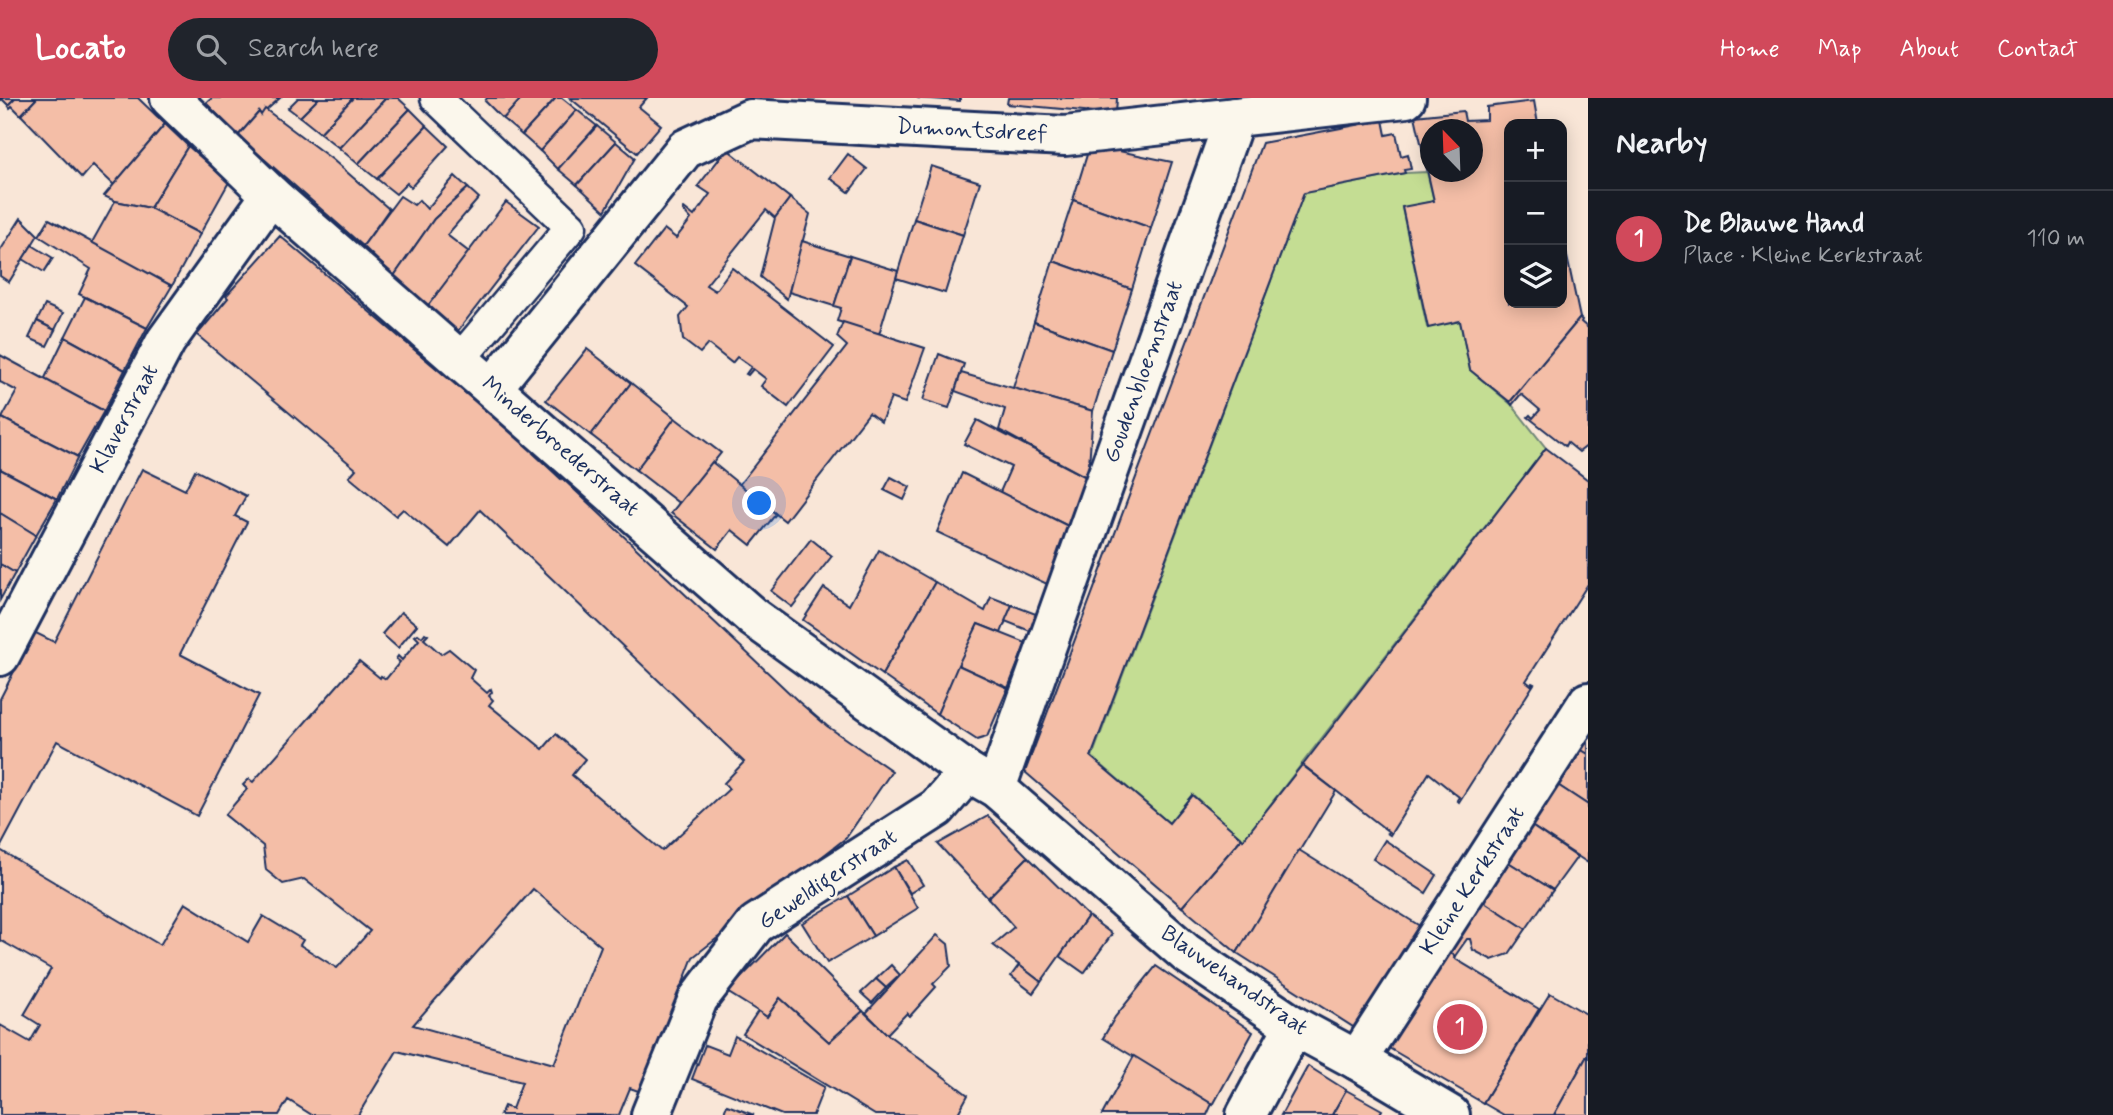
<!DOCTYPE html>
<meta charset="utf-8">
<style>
body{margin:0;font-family:Mynerve,sans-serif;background:#20242c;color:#f1f3f6}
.controls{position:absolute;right:21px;top:21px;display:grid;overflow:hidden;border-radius:14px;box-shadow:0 4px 18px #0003}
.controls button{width:63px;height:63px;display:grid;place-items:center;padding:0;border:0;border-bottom:2px solid #363941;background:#171b24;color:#f1f3f6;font:35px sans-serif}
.compass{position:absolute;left:1420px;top:21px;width:63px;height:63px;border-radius:50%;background:#171b24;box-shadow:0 4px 18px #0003;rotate:337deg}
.you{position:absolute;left:760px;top:406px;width:24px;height:24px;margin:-18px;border:5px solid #fff;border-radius:50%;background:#1a73e8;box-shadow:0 0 0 10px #1a73e833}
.badge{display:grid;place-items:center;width:46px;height:46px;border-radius:50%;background:#d1495b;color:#fff;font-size:23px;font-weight:700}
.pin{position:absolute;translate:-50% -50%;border:4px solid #fff;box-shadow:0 2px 7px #0006}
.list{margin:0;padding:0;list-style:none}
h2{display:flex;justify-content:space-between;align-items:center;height:91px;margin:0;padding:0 28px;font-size:30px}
h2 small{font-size:23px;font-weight:400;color:#9ea1a6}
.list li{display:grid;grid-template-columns:46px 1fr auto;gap:21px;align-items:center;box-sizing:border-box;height:98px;padding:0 28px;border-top:2px solid #363941}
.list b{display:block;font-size:26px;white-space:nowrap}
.list p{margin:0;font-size:23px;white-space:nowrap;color:#9ea1a6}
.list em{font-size:23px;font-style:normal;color:#9ea1a6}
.icon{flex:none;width:38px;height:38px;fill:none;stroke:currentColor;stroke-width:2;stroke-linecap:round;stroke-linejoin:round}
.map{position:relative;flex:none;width:1588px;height:1017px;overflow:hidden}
header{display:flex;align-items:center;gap:42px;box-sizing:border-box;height:98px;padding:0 35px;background:#d1495b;color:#fff}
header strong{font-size:33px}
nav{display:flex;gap:38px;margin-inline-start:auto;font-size:24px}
.search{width:490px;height:63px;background:#20242c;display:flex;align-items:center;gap:18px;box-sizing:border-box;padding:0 24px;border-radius:38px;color:#9ea1a6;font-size:26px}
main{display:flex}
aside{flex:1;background:#171b24}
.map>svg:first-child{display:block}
.green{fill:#c4dd93;stroke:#708678;stroke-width:2}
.building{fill:#f4bea7;stroke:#1b2f5e;stroke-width:2;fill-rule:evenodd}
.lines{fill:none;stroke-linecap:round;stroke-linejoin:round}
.lane-casing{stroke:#1b2f5e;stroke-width:35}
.street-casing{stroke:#1b2f5e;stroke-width:44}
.lane{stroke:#fbf7ec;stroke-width:30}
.street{stroke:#fbf7ec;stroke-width:38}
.labels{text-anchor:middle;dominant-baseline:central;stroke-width:5;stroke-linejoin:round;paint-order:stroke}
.street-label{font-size:23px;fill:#1b2f5e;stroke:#fbf7ec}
</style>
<header>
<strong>Locato</strong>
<div class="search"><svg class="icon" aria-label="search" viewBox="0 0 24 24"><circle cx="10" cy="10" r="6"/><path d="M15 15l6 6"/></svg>Search here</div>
<nav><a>Home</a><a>Map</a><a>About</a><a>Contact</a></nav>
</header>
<main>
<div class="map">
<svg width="1588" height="1017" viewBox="0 0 1588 1017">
<rect width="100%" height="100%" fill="#f9e6d7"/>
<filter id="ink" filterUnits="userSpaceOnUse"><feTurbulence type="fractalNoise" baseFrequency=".0143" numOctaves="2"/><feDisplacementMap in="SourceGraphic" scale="14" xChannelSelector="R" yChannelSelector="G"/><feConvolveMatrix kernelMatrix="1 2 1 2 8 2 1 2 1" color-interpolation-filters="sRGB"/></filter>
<g filter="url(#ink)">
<path class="green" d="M1427,74L1434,103L1402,110L1427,229L1460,223L1470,272L1512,307L1546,350L1243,742L1193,697L1169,725L1092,659L1304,95L1405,75Z"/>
<g class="building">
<path d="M0,0H15L8,7L2,1L0,3Z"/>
<path d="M15,0H37L21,17L12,8L10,10L8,7Z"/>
<path d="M37,0H138L165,26L114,87L93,67L82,80L21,17Z"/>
<path d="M212,0H280L261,17L259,14L238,38L206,5Z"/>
<path d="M298,0H319L300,19L288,10Z"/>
<path d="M319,0H353L320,35L300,19Z"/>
<path d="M353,0H386L339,50L320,35Z"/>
<path d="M386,0H398L410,11L358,66L339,50Z"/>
<path d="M487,0H522L503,21L485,3Z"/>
<path d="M522,0H556L522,37L503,21Z"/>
<path d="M556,0H562L577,12L540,53L522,37Z"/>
<path d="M570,0H647L639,9L661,27L637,55Z"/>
<path d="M917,0H960V3Z"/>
<path d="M1008,0H1117L1116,16L1007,6Z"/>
<path d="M1534,3L1538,26H1509V205H1562V135L1580,220L1510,304L1470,272L1460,223L1428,230L1402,109L1434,103L1415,18L1463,13L1465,23L1487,22V9ZM1430,32H1472V74H1430Z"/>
<path d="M265,11L333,62L389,111L363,148L238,38L259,14L261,17Z"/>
<path d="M410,11L427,28L377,81L358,66Z"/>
<path d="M577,12L597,28L558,71L540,53Z"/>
<path d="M1383,22L1386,37L1396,35L1401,58L1408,56L1411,71L1404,72L1405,75L1304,95L1091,659L1169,725L1192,697L1242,740L1182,809L1025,674L1262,45Z"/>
<path d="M165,26L188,48L150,110L115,103L104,98Z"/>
<path d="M427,28L448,48L411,89L407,85L396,96L377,81Z"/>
<path d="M597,28L616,44L577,87L558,71Z"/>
<path d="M616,44L635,60L605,113L577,87Z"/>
<path d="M1090,47L1172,64L1151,130L1073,102Z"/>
<path d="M188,48L229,84L200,136L150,110Z"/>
<path d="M727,51L790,100L775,120L766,112L706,187L715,193L732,170L834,249L788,309L761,288L766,281L753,271L748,277L746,276L751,269L737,259L732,265L708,246L700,255L683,242L680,219L688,209L635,168L664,131L676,140L691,121L683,112L684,110L694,118L710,96L698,88Z"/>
<path d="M848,56L867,71L849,94L830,80Z"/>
<path d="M931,68L980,84L963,137L914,121Z"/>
<path d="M455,78L468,90L434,121L394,178L363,148L400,98L414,107L419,102L427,111Z"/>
<path d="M468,90L479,100L447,137L469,154L427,209L394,178L434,121Z"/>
<path d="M790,100L810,116L787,201L760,179L775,120Z"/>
<path d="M1073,102L1151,130L1132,191L1053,163Z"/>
<path d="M115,103L150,110L200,136L172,188L91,146Z"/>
<path d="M506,104L539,128L457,234L427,209Z"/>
<path d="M21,120L38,137L9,184L0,178V153Z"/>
<path d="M49,121L172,188L147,230L79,196L91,171L39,138Z"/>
<path d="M914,121L963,137L945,195L896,180Z"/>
<path d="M280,138L534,353L533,355L561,381L562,380L799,604L827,628L892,673L846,740L693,859L641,994L630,990L619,1017H500L504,1008L512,1011L522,984L397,953L358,1017H312L288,1002L279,1017H0V927L30,944L40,927L24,917L51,871L0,842V752L160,847L185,805L248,844L263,818L303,842L300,847L337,870L370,833L304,781L283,786L266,772L263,748L225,717L247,691L243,687L249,681L253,684L359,563L380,580L381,578L386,581L400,564L396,561L398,558L402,562L419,542L415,538L418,536L422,539L425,535L428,537L424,541L441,556L449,551L474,572L470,580L487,595L491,591L492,594L489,598L493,602L489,607L543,651L556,636L585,661L572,677L662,753L729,691L724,685L744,664L480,412L449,449L403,411L396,418L349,379L356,371L197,237L228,200L226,198ZM533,791L601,848L554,966L413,927Z"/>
<path d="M802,143L850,158L834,208L789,194Z"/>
<path d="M32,147L53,160L44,174L23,161Z"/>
<path d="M850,158L898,173L879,236L837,223L841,210L834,208Z"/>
<path d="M1053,163L1132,191L1112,252L1034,224Z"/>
<path d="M85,199L147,230L125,272L65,239Z"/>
<path d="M45,207L63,215L55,232L37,223Z"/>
<path d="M1580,220L1582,222L1581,224L1588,230V347L1579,354L1567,344L1565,348L1528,319L1530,317L1533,320L1540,312L1521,296L1512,307L1510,304Z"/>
<path d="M37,223L55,232L47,248L29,240Z"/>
<path d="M843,224L925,250L905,305L891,300L881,324L869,315L785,423L739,387L847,248L837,239Z"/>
<path d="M1034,224L1112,252L1093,313L1013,290Z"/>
<path d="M65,239L125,272L104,313L44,282Z"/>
<path d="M587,251L631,285L591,337L546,302Z"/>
<path d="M939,256L964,266L949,310L923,302Z"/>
<path d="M0,257L104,313L78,359L2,320L17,293L0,284Z"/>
<path d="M961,275L1093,313L1088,380L999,332L1005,311L955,293Z"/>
<path d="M631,285L675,320L636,372L591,337Z"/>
<path d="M2,320L78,359L57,401L0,371V324Z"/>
<path d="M675,320L721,355L680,406L636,372Z"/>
<path d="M977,322L1088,380L1070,429L1000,394L1011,369L964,346Z"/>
<path d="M1546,350L1588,382V486L1526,583L1531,587L1532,585L1534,586L1459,704L1457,702L1459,699L1429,675L1390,737L1387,735L1389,734L1303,667Z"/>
<path d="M712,364L776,416L751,447L732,432L717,451L671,415Z"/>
<path d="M0,371L57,401L36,437L0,415Z"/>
<path d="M142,371L185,392L195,372L246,398L235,418L247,424L180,556L259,597L197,718L57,643L0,750V601L34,534L54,544Z"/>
<path d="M962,375L1070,429L1049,487L937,434Z"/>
<path d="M891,379L910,389L904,402L884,392Z"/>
<path d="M0,415L36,437L15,475L0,466Z"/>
<path d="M811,441L832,458L792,509L771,493Z"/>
<path d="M879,452L935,484L882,577L803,522L824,490L849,507Z"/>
<path d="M0,466L15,475L0,502Z"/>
<path d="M935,484L985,513L991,499L1012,507L1001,535L978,526L937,616L882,577Z"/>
<path d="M1012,507L1036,516L1030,533L1005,523Z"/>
<path d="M401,514L417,527L398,550L382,536Z"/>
<path d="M978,526L1026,545L1008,590L958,567Z"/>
<path d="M958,567L1008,590L987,639L977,642L937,616Z"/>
<path d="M1588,618V656L1570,645Z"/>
<path d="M1570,645L1588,656V707L1547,680Z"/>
<path d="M1302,667L1336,693L1237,855L1182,809L1242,740L1243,742Z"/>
<path d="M1547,680L1588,707V765L1521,721Z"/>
<path d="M988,718L1028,759L988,800L938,746Z"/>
<path d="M1521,721L1577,759L1553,792L1497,757Z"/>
<path d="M1385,742L1437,777L1426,795L1373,761Z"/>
<path d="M1299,752L1423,830L1361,934L1237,855Z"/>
<path d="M1497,757L1553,792L1526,831L1472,796Z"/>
<path d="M1028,759L1088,818L1041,884L993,847L1014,829L988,800Z"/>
<path d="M908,762L923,787L910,795L894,769Z"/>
<path d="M894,769L918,810L873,838L848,798Z"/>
<path d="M1472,796L1526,831L1509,856L1492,862L1473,852L1470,841H1467L1455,858L1440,848Z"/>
<path d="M848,798L873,838L827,865L802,825Z"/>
<path d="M1088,818L1112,836L1084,875L1060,858Z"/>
<path d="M785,835L863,913L829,944L780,900L767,919L727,894Z"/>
<path d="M937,837L948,846L951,868L933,886L936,889L910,918L907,915L887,936L866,915Z"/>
<path d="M1440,848L1455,858L1454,860L1539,911L1483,1005L1382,946Z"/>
<path d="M891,867L900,877L886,890L876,881Z"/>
<path d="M1019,867L1041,884L1033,895L1011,878Z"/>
<path d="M1156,868L1253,934L1213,1007L1103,940L1115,919Z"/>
<path d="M876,881L886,890L872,905L861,895Z"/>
<path d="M1550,895L1588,917V956L1554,1017H1504L1483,1005Z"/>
<path d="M780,900L829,944L863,913L887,936L968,997L957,1017H875L743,936L758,913L767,919Z"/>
<path d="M735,938L824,989L813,1017H782L692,981L705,947L728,956Z"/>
<path d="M1588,956V1017H1554Z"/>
<path d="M1134,958L1212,1006L1207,1017H1102Z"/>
<path d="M1308,968L1346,992L1332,1017H1281Z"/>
<path d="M1346,992L1382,1012L1379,1017H1332Z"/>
<path d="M727,1007L754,1017H723Z"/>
</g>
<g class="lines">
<g class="lane-casing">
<path id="lane" d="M436,0L571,129L460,261"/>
</g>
<g class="street-casing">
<g id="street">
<path d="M170,0L271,97L754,520L968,674L996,690L1186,855L1294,928L1357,962L1450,1017"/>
<path d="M493,289L685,51L750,21L1065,38L1406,0"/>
<path d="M0,558L166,243L271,97"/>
<path d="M996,690L1235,19"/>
<path d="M1357,962L1588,604"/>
<path d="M651,1017L698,901L756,826L937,710L968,674"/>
<path d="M1246,1017L1294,928"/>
</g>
</g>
<use href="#lane" class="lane"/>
<use href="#street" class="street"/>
</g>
</g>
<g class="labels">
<g class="street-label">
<text transform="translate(972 33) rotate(3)">Dumontsdreef</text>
<text transform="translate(1144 274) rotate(-70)">Goudenbloemstraat</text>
<text transform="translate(125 321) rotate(-62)">Klaverstraat</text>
<text transform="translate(560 349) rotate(41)">Minderbroederstraat</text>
<text transform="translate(828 782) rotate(-34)">Geweldigerstraat</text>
<text transform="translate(1473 783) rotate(-57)">Kleine Kerkstraat</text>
<text transform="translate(1234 883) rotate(35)">Blauwehandstraat</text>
</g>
</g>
</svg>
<div class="controls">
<button>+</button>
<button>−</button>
<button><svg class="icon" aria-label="layers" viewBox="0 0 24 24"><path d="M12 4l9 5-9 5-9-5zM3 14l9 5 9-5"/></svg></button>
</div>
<svg class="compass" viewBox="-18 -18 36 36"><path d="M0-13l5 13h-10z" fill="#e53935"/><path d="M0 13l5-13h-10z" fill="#9ea1a6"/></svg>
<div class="you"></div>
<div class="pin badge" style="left:1460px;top:929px">1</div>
</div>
<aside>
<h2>Nearby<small></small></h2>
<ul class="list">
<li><span class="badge">1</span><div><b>De Blauwe Hand</b><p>Place · Kleine Kerkstraat</p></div><em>110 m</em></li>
</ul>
</aside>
</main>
